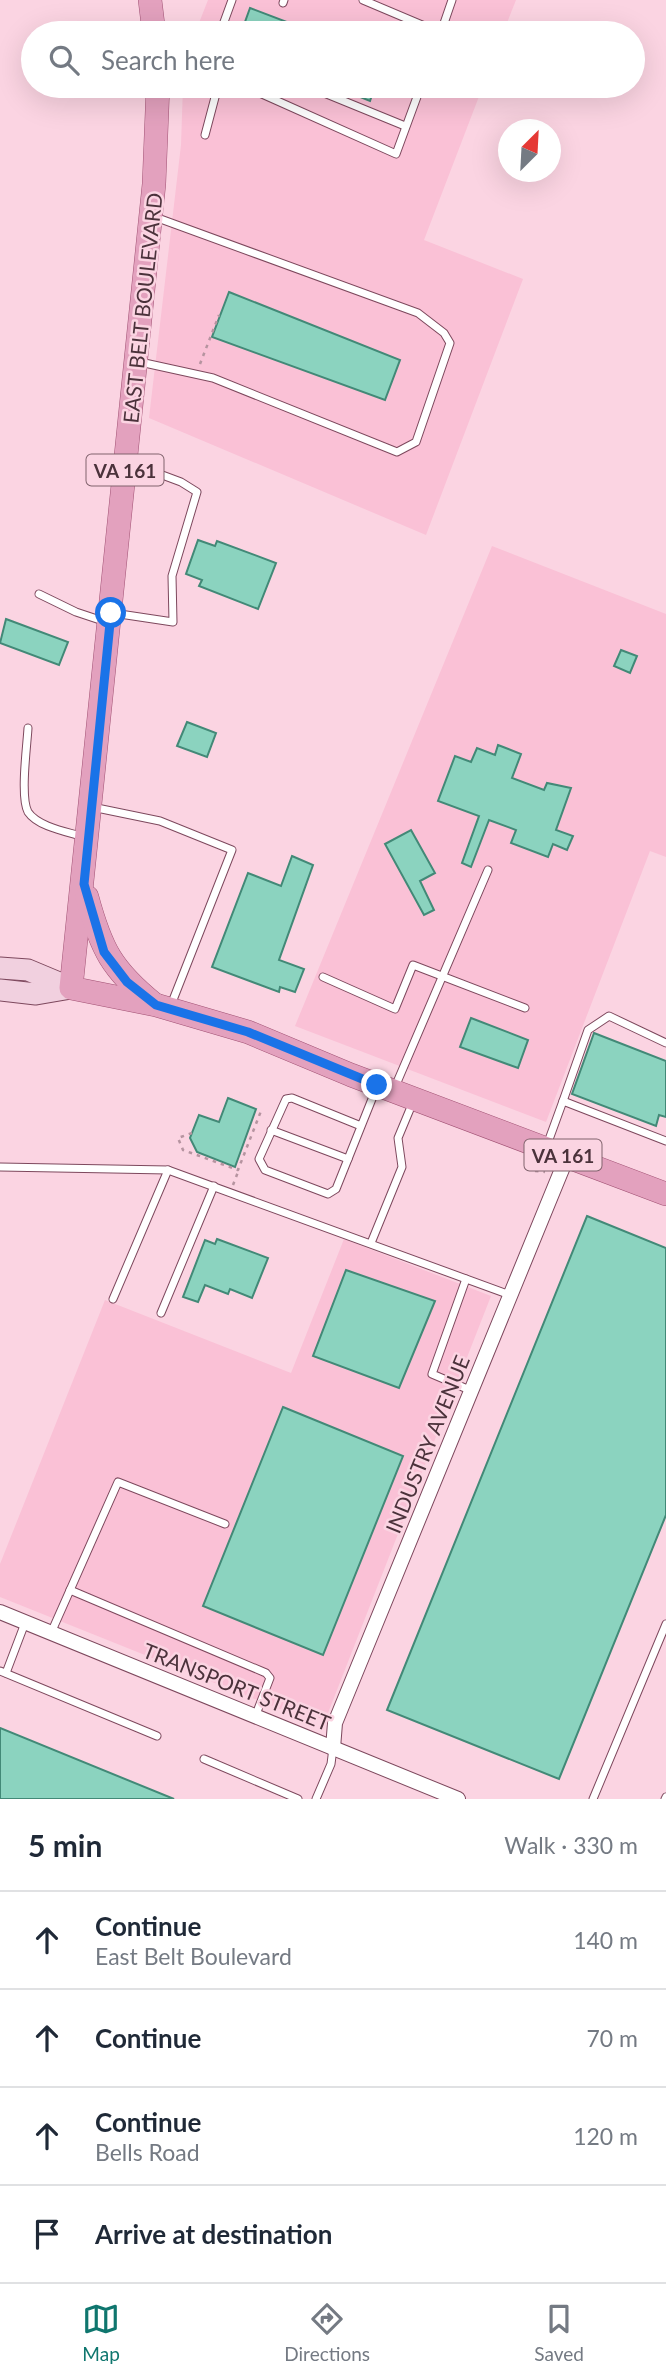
<!DOCTYPE html>
<meta charset="utf-8">
<style>
body{margin:0;font-family:Lato,sans-serif;background:#f2f2f3;color:#1f2937}
.compass{position:absolute;left:498px;top:119px;width:63px;height:63px;border-radius:50%;background:#fff;box-shadow:0 7px 28px #0002;rotate:24deg}
.stop{position:absolute;width:21px;height:21px;margin:-16px;border:5px solid #1a73e8;border-radius:50%;background:#fff}
.stop.end{background:#1a73e8;border-color:#fff;box-shadow:0 2px 7px #0008}
.list{margin:0;padding:0;list-style:none}
h2{display:flex;justify-content:space-between;align-items:center;height:91px;margin:0;padding:0 28px;font-size:30px}
h2 small{font-size:23px;font-weight:400;color:#747a83}
.list li{display:grid;grid-template-columns:46px 1fr auto;gap:21px;align-items:center;box-sizing:border-box;height:98px;padding:0 28px;border-top:2px solid #e0e1e3}
.list b{display:block;font-size:26px;white-space:nowrap}
.list p{margin:0;font-size:23px;white-space:nowrap;color:#747a83}
.list em{font-size:23px;font-style:normal;color:#747a83}
.icon{flex:none;width:38px;height:38px;fill:none;stroke:currentColor;stroke-width:2;stroke-linecap:round;stroke-linejoin:round}
.map{position:relative;flex:none;width:666px;height:1799px;overflow:hidden}
.search{position:absolute;background:#fff;box-shadow:0 7px 28px #0002;left:21px;right:21px;top:21px;height:77px;display:flex;align-items:center;gap:18px;box-sizing:border-box;padding:0 24px;border-radius:38px;color:#747a83;font-size:26px}
.sheet{height:483px;background:#fff}
nav{display:flex;justify-content:space-around;align-items:center;box-sizing:border-box;height:98px;border-top:2px solid #e0e1e3;background:#fff;font-size:19px;color:#747a83}
nav a{display:grid;justify-items:center;gap:4px}
nav .on{color:#0f766e}
.map>svg:first-child{display:block}
.built{fill:#fac1d6}
.building{fill:#8bd3bf;stroke:#428977;stroke-width:2}
.lines{fill:none;stroke-linecap:round;stroke-linejoin:round}
.lane-casing{stroke:#7d485d;stroke-width:9}
.street-casing{stroke:#7d485d;stroke-width:16}
.secondary-casing{stroke:#7d485d;stroke-width:23}
.primary-casing{stroke:#a15274;stroke-width:24}
.path{stroke:#b694a0;stroke-width:2.5;stroke-dasharray:3.5 5;stroke-linecap:butt}
.lane{stroke:#fff;stroke-width:7}
.street{stroke:#fff;stroke-width:14}
.secondary{stroke:#f1d0df;stroke-width:21}
.primary{stroke:#e3a1be;stroke-width:23}
.route{stroke:#1a73e8;stroke-width:9}
.labels{text-anchor:middle;dominant-baseline:central;stroke-width:5;stroke-linejoin:round;paint-order:stroke}
.shield{fill:#fbd4e2;stroke:#80636d;stroke-width:2}
.shield-label{font-size:19px;font-weight:bold;fill:#4b323b}
.street-label{font-size:21px;fill:#4b323b;stroke:#fbd4e2}
</style>
<div class="map">
<svg width="666" height="1799" viewBox="0 0 666 1799">
<rect width="100%" height="100%" fill="#fbd4e2"/>
<g class="built">
<path d="M208,0H516L503,33H195Z"/>
<path d="M183,86H483L424,240L523,279L426,535L149,418L181,145Z"/>
<path d="M492,546L666,614V857L650,851L546,1122L295,1026Z"/>
<path d="M344,1239L491,1296L328,1713L320,1718L305,1719L0,1597V1564L105,1300L291,1373Z"/>
</g>
<g class="building">
<path d="M250,8L313,32V33H241Z"/>
<path d="M333,86H375L370,101Z"/>
<path d="M229,292L400,360L385,400L212,337Z"/>
<path d="M198,540L215,546L217,541L276,563L258,609L199,586L202,580L186,574Z"/>
<path d="M6,619L68,642L59,665L0,643Z"/>
<path d="M621,650L637,656L630,673L614,666Z"/>
<path d="M187,722L216,733L207,757L177,746Z"/>
<path d="M498,745L521,754L512,778L544,790L547,783L571,788L556,830L573,836L567,850L553,844L548,857L511,843L516,830L489,820L471,867L462,863L479,816L438,801L455,756L471,762L477,748L495,755Z"/>
<path d="M411,830L435,873L420,881L434,910L424,915L385,844Z"/>
<path d="M292,856L313,865L279,960L304,969L295,992L280,987L279,992L212,967L248,873L281,886Z"/>
<path d="M471,1018L528,1040L518,1068L460,1047Z"/>
<path d="M594,1033L666,1061V1117L659,1115L656,1126L572,1094Z"/>
<path d="M228,1098L256,1109L235,1167L197,1152L190,1138L199,1115L219,1122Z"/>
<path d="M587,1216L666,1248V1515L559,1779L387,1710Z"/>
<path d="M217,1239L268,1258L252,1298L230,1289L228,1294L205,1285L198,1302L183,1297L205,1240L215,1244Z"/>
<path d="M346,1270L435,1301L399,1388L313,1356Z"/>
<path d="M283,1407L403,1456L323,1655L203,1606Z"/>
<path d="M0,1728L174,1799H0Z"/>
</g>
<g class="lines">
<g class="lane-casing">
<g id="lane">
<path d="M363,0L441,33"/>
<path d="M283,3L284,0"/>
<path d="M441,32L452,0"/>
<path d="M220,33L232,0"/>
<path d="M244,86L396,154L421,86"/>
<path d="M307,86L405,126"/>
<path d="M205,135L218,86"/>
<path d="M140,362L213,378L397,452L416,442L450,343L444,333L418,313L155,217"/>
<path d="M39,594L76,612L106,622"/>
<path d="M113,613L173,622L172,576L197,492L181,482L130,463"/>
<path d="M28,728C27,746 20,797 28,812C38,827 68,832 84,837"/>
<path d="M92,807L160,821L232,850L171,1005"/>
<path d="M323,977L395,1009L413,965L525,1008"/>
<path d="M395,1087L488,870"/>
<path d="M563,1101L588,1030L609,1016L666,1043"/>
<path d="M361,1126L292,1098L286,1099L259,1159L265,1170L328,1194L336,1189C349,1156 363,1122 376,1089"/>
<path d="M271,1130L348,1159"/>
<path d="M547,1145L563,1101L666,1141"/>
<path d="M0,1167L168,1170L510,1295"/>
<path d="M371,1243L402,1167L398,1138L413,1102"/>
<path d="M466,1279L432,1374L472,1391"/>
<path d="M113,1299L168,1170"/>
<path d="M161,1313L214,1186"/>
<path d="M70,1590L266,1673L270,1678L255,1717"/>
<path d="M51,1633L118,1482L225,1524"/>
<path d="M0,1671L157,1736"/>
<path d="M6,1673L25,1623"/>
<path d="M204,1759L298,1799"/>
<path d="M316,1799L331,1764L333,1748"/>
<path d="M593,1799L666,1624"/>
<path d="M665,1799L666,1797"/>
</g>
</g>
<g class="street-casing">
<g id="street">
<path d="M0,1612L458,1799"/>
<path d="M333,1748L335,1723L567,1157"/>
</g>
</g>
<g class="secondary-casing">
<g id="secondary">
<path d="M0,968L28,970L71,988"/>
<path d="M0,990L36,994L71,988"/>
</g>
</g>
<g class="primary-casing">
<g id="primary">
<path d="M150,0L154,33"/>
<path d="M158,86L154,184L71,988L156,1005L248,1032L351,1075L666,1194"/>
<path d="M87,897C101,949 112,970 154,1004"/>
</g>
</g>
<g class="path">
<path d="M200,364L219,315"/>
<path d="M192,1133L178,1138L183,1150L238,1170L261,1111"/>
<path d="M535,1171L545,1172"/>
<path d="M233,1185L238,1172"/>
</g>
<use href="#lane" class="lane"/>
<use href="#street" class="street"/>
<use href="#secondary" class="secondary"/>
<use href="#primary" class="primary"/>
</g>
<g class="lines">
<path class="route" d="M111,613L84,884L104,952L127,982L156,1005L248,1032L377,1085"/>
</g>
<g class="labels">
<g class="shield">
<rect x="86.5" y="454.5" width="77" height="31" rx="5"/>
<rect x="524.5" y="1139.5" width="77" height="31" rx="5"/>
</g>
<g class="shield-label">
<text x="125" y="470">VA 161</text>
<text x="563" y="1155">VA 161</text>
</g>
<g class="street-label">
<text transform="translate(142 308) rotate(-84)">EAST BELT BOULEVARD</text>
<text transform="translate(427 1444) rotate(-68)">INDUSTRY AVENUE</text>
<text transform="translate(237 1686) rotate(22)">TRANSPORT STREET</text>
</g>
</g>
</svg>
<svg class="compass" viewBox="-18 -18 36 36"><path d="M0-13l5 13h-10z" fill="#e53935"/><path d="M0 13l5-13h-10z" fill="#747a83"/></svg>
<div class="stop" style="left:111px;top:613px"></div>
<div class="stop end" style="left:377px;top:1085px"></div>
<div class="search"><svg class="icon" aria-label="search" viewBox="0 0 24 24"><circle cx="10" cy="10" r="6"/><path d="M15 15l6 6"/></svg>Search here</div>
</div>
<section class="sheet">
<h2>5 min<small>Walk · 330 m</small></h2>
<ul class="list">
<li><svg class="icon" aria-label="ahead" viewBox="0 0 24 24"><path d="M12 20V5M6 11l6-6 6 6"/></svg><div><b>Continue</b><p>East Belt Boulevard</p></div><em>140 m</em></li>
<li><svg class="icon" aria-label="ahead" viewBox="0 0 24 24"><path d="M12 20V5M6 11l6-6 6 6"/></svg><div><b>Continue</b></div><em>70 m</em></li>
<li><svg class="icon" aria-label="ahead" viewBox="0 0 24 24"><path d="M12 20V5M6 11l6-6 6 6"/></svg><div><b>Continue</b><p>Bells Road</p></div><em>120 m</em></li>
<li><svg class="icon" aria-label="arrive" viewBox="0 0 24 24"><path d="M6 21V4h12l-3 4 3 4H6"/></svg><div><b>Arrive at destination</b></div></li>
</ul>
</section>
<nav>
<a class="on"><svg class="icon" aria-label="map" viewBox="0 0 24 24"><path d="M3 6l6-2 6 2 6-2v14l-6 2-6-2-6 2zM9 4v14M15 6v14"/></svg>Map</a>
<a><svg class="icon" aria-label="directions" viewBox="0 0 24 24"><path d="M12 3l9 9-9 9-9-9zM9 14v-3h6M13 9l2 2-2 2"/></svg>Directions</a>
<a><svg class="icon" aria-label="saved" viewBox="0 0 24 24"><path d="M7 4h10v16l-5-4-5 4z"/></svg>Saved</a>
</nav>
